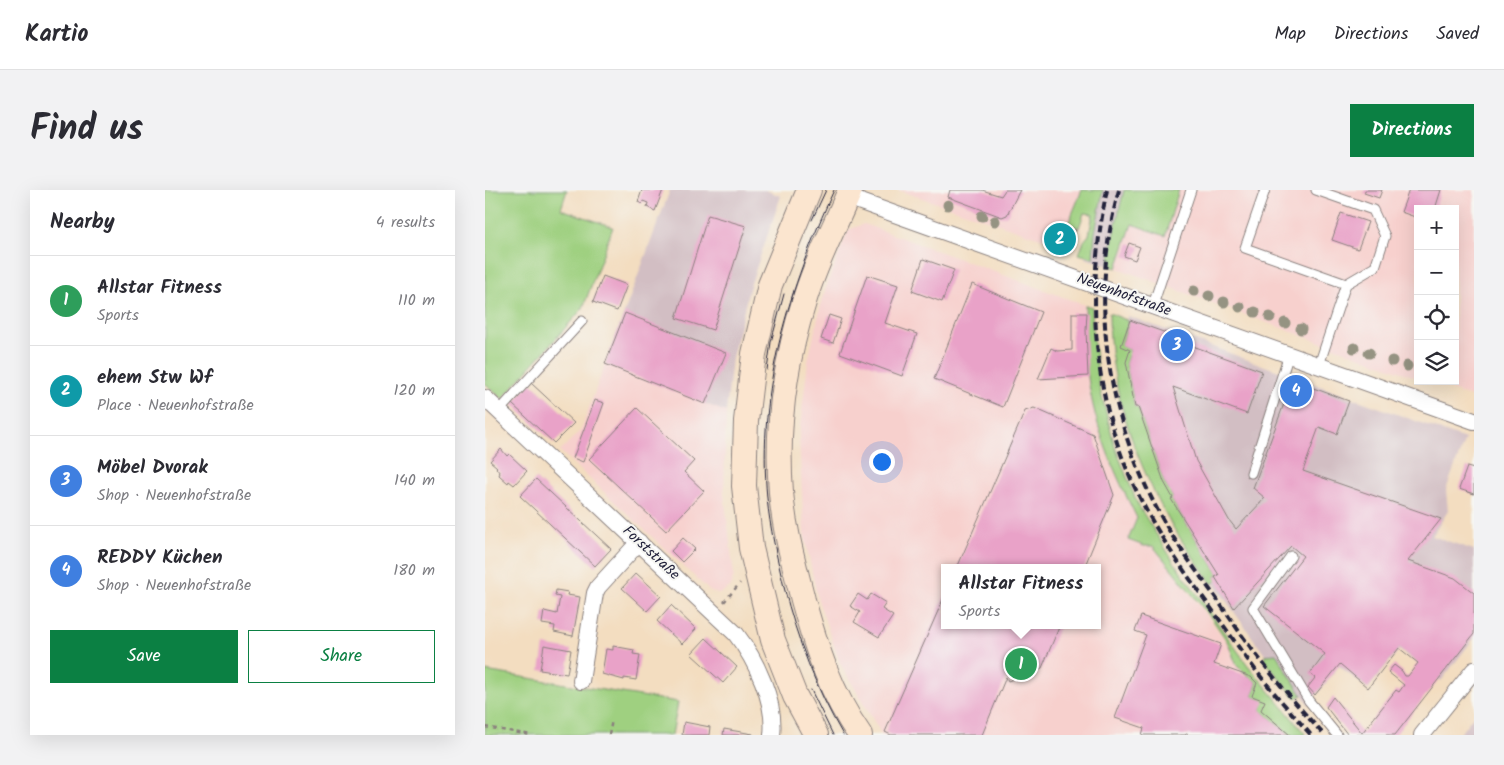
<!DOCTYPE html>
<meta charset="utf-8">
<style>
body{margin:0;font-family:Kalam,sans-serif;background:#f2f2f3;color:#2b2b33}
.controls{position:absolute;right:15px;top:15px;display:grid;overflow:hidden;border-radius:0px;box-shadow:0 5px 20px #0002}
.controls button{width:45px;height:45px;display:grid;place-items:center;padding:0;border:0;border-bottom:1px solid #e1e1e2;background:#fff;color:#2b2b33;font:25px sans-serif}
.you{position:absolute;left:396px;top:271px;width:18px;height:18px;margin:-12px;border:4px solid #fff;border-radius:50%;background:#1a73e8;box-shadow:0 0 0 8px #1a73e833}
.badge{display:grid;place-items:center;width:32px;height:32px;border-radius:50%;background:#0b8043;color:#fff;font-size:16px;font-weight:700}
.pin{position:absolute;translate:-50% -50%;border:2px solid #fff;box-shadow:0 1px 5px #0006}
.popup{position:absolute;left:456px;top:374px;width:160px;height:65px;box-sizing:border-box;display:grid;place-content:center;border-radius:0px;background:#fff;filter:drop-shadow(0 1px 4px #0005);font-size:16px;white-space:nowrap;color:#7c7c81}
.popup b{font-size:19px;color:#2b2b33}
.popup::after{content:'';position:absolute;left:50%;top:100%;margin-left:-10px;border:10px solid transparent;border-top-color:#fff}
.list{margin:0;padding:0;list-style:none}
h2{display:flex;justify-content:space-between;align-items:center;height:65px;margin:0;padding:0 20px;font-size:21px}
h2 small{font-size:16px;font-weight:400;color:#7c7c81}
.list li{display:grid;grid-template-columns:32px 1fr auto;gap:15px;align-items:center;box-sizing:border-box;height:90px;padding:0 20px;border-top:1px solid #e1e1e2}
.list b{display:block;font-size:19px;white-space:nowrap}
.list p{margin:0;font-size:16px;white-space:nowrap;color:#7c7c81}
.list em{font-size:16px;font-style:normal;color:#7c7c81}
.actions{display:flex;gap:10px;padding:15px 20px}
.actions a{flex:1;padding:11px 0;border:1px solid #0b8043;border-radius:0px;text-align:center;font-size:18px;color:#0b8043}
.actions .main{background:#0b8043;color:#fff}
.icon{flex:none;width:28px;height:28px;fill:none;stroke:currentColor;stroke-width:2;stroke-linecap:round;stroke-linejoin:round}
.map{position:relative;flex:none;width:989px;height:545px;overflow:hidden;border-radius:0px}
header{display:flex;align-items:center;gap:30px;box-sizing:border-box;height:70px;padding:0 25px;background:#fff;border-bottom:1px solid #e1e1e2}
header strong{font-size:24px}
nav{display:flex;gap:28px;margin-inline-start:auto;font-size:18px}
.intro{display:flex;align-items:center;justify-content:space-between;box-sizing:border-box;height:120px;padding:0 30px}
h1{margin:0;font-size:35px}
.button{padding:12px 22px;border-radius:0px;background:#0b8043;color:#fff;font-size:18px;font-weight:700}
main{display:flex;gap:30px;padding:0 30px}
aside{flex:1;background:#fff;border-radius:0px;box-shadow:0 5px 20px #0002}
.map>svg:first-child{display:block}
.built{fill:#f7d0cd;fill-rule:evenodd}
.industrial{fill:#d2bec3}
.green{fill:#9fd080;stroke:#60795e}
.building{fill:#e9a2c8}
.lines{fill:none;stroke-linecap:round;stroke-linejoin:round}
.lane-casing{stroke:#8a807e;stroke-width:11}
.street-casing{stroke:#8a807e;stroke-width:18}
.secondary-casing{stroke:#8a807e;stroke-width:26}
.path{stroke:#8a807e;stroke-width:2.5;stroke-dasharray:4 4;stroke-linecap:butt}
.lane{stroke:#fff;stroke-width:9}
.street{stroke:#fff;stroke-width:16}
.secondary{stroke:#fbe5cf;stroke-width:24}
.tram{stroke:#22223b;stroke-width:1}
.rail{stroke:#22223b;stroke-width:4;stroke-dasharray:8 4;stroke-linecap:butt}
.tree{fill:#959382}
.labels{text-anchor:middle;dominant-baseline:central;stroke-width:4;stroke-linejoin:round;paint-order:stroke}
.street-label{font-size:15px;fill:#22223b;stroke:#f6f6f2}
</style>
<header>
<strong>Kartio</strong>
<nav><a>Map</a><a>Directions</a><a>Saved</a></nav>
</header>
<div class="intro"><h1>Find us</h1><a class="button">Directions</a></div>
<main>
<aside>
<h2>Nearby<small>4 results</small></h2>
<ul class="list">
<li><span class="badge" style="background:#2e9e5b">1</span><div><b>Allstar Fitness</b><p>Sports</p></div><em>110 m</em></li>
<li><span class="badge" style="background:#0f9aa8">2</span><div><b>ehem Stw Wf</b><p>Place · Neuenhofstraße</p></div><em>120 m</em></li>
<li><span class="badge" style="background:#3f7fe0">3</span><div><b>Möbel Dvorak</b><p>Shop · Neuenhofstraße</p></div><em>140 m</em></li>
<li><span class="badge" style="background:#3f7fe0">4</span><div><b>REDDY Küchen</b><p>Shop · Neuenhofstraße</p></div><em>180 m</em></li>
</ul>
<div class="actions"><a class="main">Save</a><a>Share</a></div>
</aside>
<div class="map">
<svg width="989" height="545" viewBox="0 0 989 545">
<rect width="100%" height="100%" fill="#f6f6f2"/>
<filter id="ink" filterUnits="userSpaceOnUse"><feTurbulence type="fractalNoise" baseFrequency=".02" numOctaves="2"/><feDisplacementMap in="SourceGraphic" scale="10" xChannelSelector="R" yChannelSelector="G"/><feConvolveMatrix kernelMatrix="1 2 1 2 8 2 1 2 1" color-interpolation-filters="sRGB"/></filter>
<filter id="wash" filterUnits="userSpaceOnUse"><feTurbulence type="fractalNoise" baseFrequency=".0096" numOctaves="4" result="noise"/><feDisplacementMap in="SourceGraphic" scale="20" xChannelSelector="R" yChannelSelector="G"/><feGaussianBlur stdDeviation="1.12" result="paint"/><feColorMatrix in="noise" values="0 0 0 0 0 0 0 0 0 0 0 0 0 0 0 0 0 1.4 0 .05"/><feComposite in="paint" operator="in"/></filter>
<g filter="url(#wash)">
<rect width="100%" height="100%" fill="#f3ddc0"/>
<g class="built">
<path d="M413,0H597L583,34L575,32L574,36L564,33L558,49Z"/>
<path d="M694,0H989V208L942,191H970V19H933V188L632,78L647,34L680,45Z"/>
<path d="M379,34L600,115L603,187L614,237L637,298L655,334L679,369L772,493L814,545H397L355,473L333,410L319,344L314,246L323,171L338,106L363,40ZM460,378H612V435H460Z"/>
<path d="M120,174L241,222L239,304L249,385L245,397L234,404L225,401L75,261L96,240Z"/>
</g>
<g class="industrial">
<path d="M185,0H280L296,6L264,99L247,168L241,222L120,174Z"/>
<path d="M611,0H694L680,46L647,34L632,78L600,68Z"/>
<path d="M643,126L980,249L961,300L963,321L947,346L989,360V448L956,491L914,460L883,499L854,476L824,515L791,465H780L727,391L732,387L693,332L652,232L633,157Z"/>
<path d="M989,525V545H974Z"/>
</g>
<g class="green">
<path d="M0,0H82L76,19L128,37L98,118L17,209L0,193Z"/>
<path d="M597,0H618L610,43L608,68L594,64L599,51L604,45L608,24L599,23L594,38L583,34Z"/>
<path d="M639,0H694L680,46L647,34L632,78L624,76L629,42Z"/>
<path d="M600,115L607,117L608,143L614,195L630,257L653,315L687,369L762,474L821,545H805L776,520L779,511L767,506L772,493L752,476L742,451L727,429L668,356H659L643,350L652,328C630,284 609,237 603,187C600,164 601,139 600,115Z"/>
<path d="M624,123L644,131L636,156L645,160L641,172L650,217H653L679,292L688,308L686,309L734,385L730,387L732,390L727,394C712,372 695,350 682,327C648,265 624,195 624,123Z"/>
<path d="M791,464L817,505L811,508L779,470L780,465Z"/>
<path d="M0,481L193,512L187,545H0Z"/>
</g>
<g id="blocks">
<g class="building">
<path d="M157,0H178L170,21L162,17L163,13L158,11L157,14L153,12Z"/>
<path d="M465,0H497L516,6L520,0H535L522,25L517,27L463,7Z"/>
<path d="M880,0H897L894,8L879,3Z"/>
<path d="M924,0H956L950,19H933V28L916,22Z"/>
<path d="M856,23L883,32L873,59L847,50Z"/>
<path d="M223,25L261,36L228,140L191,128Z"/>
<path d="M579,36L591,40L589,47L584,45L579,58L567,53L572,41L577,43Z"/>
<path d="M644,53L655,57L650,70L639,66Z"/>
<path d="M438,69L469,80L457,112L427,101Z"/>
<path d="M382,85L413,95L400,133L432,144L417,186L355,163Z"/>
<path d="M118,86L142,95L132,121L108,112Z"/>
<path d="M487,94L556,122L518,217L449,189Z"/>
<path d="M140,123L241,163L220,214L120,174Z"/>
<path d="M587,123H602L601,140L603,186L553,189L566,158L572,161L587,160Z"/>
<path d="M344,125L356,129L348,153L336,149Z"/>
<path d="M645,130L684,144L683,147L777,181L762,224L688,197L711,271L744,330L751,339L780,308L768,298L807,192L812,189L821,193L820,195L864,211L852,244L834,237L818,281L956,329L923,371L970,388L989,403V444L910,545H863L841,517L848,507L877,543L911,500L914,502L919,495L903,482L909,475L917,481L920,486H923L933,473L914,458L883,498L855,474L830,505L823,497L830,488L825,484L840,464L779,416L818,366L806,356L749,418L730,387L734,385L686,309L688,308L679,292L653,217H650L641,172L645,160L636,156Z"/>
<path d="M46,193L89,233L69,253L27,214Z"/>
<path d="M110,210L119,213L98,272L88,268Z"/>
<path d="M152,218L209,271L199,282L219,301L181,341L104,269Z"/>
<path d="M549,218L608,244L629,305L599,378H472L540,221Z"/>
<path d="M16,259L22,266L24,264L42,281L29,295L24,291L23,293L14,285L15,283L11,278L12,277L5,271Z"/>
<path d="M982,277L989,279V304L974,299Z"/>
<path d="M51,289L126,359L110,376L35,306Z"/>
<path d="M198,348L210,359L197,372L186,361Z"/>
<path d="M151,383L176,406L162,421L137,398Z"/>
<path d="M71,400L83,402L82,405L95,407L88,446L69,442L70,436L57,434L59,421L72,424L75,407L70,406Z"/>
<path d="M373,404L382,410L386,404L401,413L397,419L408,426L394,447L369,432L375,422L365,416Z"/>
<path d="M460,405V435H575L557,478L523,491L521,487L497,545H406L400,542Z"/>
<path d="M186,415L211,439L197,454L172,431Z"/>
<path d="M656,426L736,454L729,474L766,487L772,493L767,506L780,511L776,520L805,545H705L701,544L700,545H657L659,538L630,528L661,445L650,441Z"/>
<path d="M221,448L252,477L238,493L206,464Z"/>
<path d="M59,455L86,460L82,484L55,480Z"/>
<path d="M128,456L149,460L148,464L155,465L151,490L139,488V490L117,484L121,459L128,460Z"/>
<path d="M199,532L225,537L224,545H197Z"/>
<path d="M239,539L268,544V545H238Z"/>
</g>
</g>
</g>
<g filter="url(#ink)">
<use href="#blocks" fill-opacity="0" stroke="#8a807e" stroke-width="1"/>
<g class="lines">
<g class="lane-casing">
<g id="lane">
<path d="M780,0L760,58L861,94L834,175"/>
<path d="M831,0L888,20L900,46L890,77L861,94"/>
<path d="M668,115L706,0"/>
<path d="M14,221L97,131"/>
<path d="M766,283L804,164"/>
<path d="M806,366L768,418L824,511L852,545"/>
</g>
</g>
<g class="street-casing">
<g id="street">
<path d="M362,7L989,231"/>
<path d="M0,208L251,444C271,470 291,512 287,545"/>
<path d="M96,491L110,403L113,397L154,352"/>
<path d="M937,545L989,480"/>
</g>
</g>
<g class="secondary-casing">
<g id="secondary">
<path d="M324,0L285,95L269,164L261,231L259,296L266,358L288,450L310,506L331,545"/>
<path d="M365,0C350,37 330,73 319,112C300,173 291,238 296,302C299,339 309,374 318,410C331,457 346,504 375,545"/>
</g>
</g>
<g class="path">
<path d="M239,412L255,393"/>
<path d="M0,537L46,545"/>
<path d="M124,545L127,530"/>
</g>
<use href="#lane" class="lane"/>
<use href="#street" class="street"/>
<use href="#secondary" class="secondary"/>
<g class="tram">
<path d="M349,0C304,98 272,199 282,308C285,338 292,368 299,397C312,449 331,499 358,545"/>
<path d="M327,30L341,0"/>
<path d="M282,180L286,152L299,104"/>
<path d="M326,500L348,545"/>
</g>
<g class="rail">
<path d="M622,0C600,102 607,212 654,306C674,347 701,384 728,421C740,437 751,454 763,470C782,496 805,521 826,545"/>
<path d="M634,0C603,111 622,230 678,330C693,357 713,383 731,408C745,428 758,448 773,467C794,494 816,520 839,545"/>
</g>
</g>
<g class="tree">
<circle cx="463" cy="15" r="5.5"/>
<circle cx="497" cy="26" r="5.5"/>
<circle cx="510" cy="31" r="5.5"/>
<circle cx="709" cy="101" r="5.5"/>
<circle cx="724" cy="106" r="5.5"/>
<circle cx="739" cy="112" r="5.5"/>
<circle cx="755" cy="117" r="5.5"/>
<circle cx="770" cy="122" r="5.5"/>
<circle cx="785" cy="127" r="5.5"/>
<circle cx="800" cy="133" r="5.5"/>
<circle cx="816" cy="139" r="5.5"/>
<circle cx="869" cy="158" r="5.5"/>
<circle cx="884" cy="163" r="5.5"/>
<circle cx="907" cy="171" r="5.5"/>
<circle cx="922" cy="176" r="5.5"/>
</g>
</g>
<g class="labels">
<g class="street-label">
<text transform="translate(639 105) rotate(20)">Neuenhofstraße</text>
<text transform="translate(166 363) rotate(43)">Forststraße</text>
</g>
</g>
</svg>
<div class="controls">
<button>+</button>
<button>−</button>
<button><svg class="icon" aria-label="locate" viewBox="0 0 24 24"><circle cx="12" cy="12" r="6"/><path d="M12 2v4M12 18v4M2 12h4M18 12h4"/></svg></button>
<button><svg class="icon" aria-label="layers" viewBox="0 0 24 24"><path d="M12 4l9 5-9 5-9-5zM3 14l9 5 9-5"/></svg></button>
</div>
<div class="you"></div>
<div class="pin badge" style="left:536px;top:474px;background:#2e9e5b">1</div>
<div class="popup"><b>Allstar Fitness</b>Sports</div>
<div class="pin badge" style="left:575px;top:49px;background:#0f9aa8">2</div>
<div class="pin badge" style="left:692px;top:155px;background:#3f7fe0">3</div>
<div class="pin badge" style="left:811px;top:201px;background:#3f7fe0">4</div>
</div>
</main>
